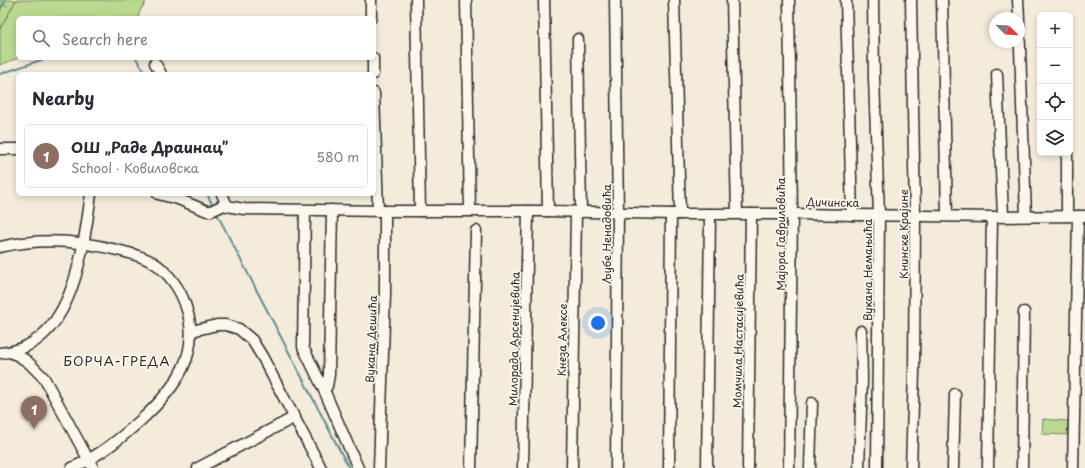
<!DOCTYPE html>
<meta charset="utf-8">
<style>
body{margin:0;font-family:"Playpen Sans",sans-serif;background:#f2f2f3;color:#2b2b33}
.controls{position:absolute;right:12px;top:12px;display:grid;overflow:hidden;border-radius:6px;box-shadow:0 2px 6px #0003}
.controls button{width:36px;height:36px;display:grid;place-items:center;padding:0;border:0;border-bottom:1px solid #e1e1e2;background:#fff;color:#2b2b33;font:20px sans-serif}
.compass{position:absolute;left:989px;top:12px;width:36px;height:36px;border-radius:50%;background:#fff;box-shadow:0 2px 6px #0003;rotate:114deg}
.you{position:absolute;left:598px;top:323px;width:14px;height:14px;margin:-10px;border:3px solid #fff;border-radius:50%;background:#1a73e8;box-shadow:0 0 0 6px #1a73e833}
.badge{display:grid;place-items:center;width:26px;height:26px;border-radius:50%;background:#d1495b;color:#fff;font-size:13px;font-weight:700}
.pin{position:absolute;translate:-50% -33px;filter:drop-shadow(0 1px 2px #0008)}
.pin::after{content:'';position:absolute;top:21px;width:14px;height:12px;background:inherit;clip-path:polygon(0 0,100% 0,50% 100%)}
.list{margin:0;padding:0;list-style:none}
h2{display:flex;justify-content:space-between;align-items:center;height:52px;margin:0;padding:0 16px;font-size:17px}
h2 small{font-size:13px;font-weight:400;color:#7c7c81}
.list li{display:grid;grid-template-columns:26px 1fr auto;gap:12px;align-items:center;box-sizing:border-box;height:64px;margin:0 8px 8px;padding:0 8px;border:1px solid #e1e1e2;border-radius:6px}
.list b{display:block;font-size:15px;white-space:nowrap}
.list p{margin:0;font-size:13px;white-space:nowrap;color:#7c7c81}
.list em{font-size:13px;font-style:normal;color:#7c7c81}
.icon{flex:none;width:22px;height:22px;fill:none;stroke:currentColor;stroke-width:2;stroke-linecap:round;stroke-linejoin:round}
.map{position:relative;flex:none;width:1085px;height:468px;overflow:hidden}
.search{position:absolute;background:#fff;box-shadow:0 2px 6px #0003;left:16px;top:16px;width:360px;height:44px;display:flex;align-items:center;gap:10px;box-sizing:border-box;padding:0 14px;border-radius:6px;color:#7c7c81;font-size:15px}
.panel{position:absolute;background:#fff;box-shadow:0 2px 6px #0003;left:16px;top:72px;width:360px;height:124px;border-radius:6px}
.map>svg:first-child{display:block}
.grass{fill:#bad890;stroke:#72825e}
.forest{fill:url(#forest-firs);stroke:#72825e}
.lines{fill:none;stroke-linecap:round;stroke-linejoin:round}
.stream{stroke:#5f8f94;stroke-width:2}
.minor-casing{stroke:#2b2b2b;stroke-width:13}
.minor{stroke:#fbf7ec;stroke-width:10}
.labels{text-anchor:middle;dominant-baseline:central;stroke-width:3.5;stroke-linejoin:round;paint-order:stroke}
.street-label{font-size:11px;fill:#2b2b2b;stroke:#fbf7ec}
.quarter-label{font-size:13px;letter-spacing:1px;fill:#2b2b2b;stroke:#fbf7ec}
</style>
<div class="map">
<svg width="1085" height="468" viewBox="0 0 1085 468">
<defs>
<pattern id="forest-firs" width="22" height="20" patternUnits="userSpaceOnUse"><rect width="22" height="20" fill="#bad890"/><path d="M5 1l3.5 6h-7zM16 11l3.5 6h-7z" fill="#a0ba7c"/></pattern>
</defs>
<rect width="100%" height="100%" fill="#f5ebda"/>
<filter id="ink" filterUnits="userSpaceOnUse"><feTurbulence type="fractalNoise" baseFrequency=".025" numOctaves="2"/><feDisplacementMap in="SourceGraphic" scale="8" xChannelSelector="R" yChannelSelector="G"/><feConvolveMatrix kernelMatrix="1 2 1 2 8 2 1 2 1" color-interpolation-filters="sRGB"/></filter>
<g filter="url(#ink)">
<g class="grass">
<path d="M16,0H147L140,11L138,18H18V58L0,65V29Z"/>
<path d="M1043,419L1068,421L1067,435L1042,434Z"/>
</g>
<path class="forest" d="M0,0H16L0,29Z"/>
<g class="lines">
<g class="stream">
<path d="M0,10L5,0"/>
<path d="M136,58L146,74"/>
<path d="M0,74L47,58"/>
<path d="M207,194L213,206"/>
<path d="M216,212L349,468"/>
</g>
<g class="minor-casing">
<g id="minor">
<path d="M371,0V18"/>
<path d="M416,0L420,211"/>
<path d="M466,0L470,211"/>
<path d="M544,0L548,211"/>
<path d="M615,0L618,213L616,468"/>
<path d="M674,0L680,214"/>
<path d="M732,0L737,213"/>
<path d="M789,0L792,214L789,468"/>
<path d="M846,0L852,215"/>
<path d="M873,0L874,78L879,215L877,468"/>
<path d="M911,0L915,215L914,372L911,468"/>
<path d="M942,0L947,215"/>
<path d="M1018,0L1019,18"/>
<path d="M1019,21L1026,216"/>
<path d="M578,39L581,212"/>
<path d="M373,58V74"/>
<path d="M155,63L161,74"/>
<path d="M997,74L1003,216"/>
<path d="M374,93L378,211"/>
<path d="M0,149H18"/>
<path d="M1067,153V216"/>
<path d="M158,194L178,199L207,211H211L226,204"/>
<path d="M222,194L227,206L244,209L385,211H548L671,214H792L992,217L1085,216"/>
<path d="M305,210L303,347L324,390L358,468"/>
<path d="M0,247C39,238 78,240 117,250C130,253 146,257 157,265C169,274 180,289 185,304C203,352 176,388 141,420C120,439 99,456 72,468"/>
<path d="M192,331L217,325H226L239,329L252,340L263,358L321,468"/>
<path d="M10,352L19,356L28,362L44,378L93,468"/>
<path d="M0,353C73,348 83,250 91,194"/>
<path d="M324,390L327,386L329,375L332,210"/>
<path d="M198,468L295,417"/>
<path d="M379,468L385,294V211"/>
<path d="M471,468L476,231"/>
<path d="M523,468L528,211"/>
<path d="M572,468L576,212"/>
<path d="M669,468L671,214"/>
<path d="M707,468L710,214"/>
<path d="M748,468L751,214"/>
<path d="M810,468L812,403"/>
<path d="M859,468L862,379L861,331"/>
<path d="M953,468L955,394"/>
<path d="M988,468L992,217"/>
<path d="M1022,468L1024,312"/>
<path d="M1073,468L1078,216"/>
</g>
</g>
<use href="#minor" class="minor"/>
</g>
</g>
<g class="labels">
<g class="street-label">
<text transform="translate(833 202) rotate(1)">Дичинска</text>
<text transform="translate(606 234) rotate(-90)">Љубе Ненадовића</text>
<text transform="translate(780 234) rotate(-90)">Мајора Гавриловића</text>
<text transform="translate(903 234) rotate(-90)">Книнске Крајине</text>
<text transform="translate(867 270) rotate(-90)">Вукана Немањића</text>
<text transform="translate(371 339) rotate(-88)">Вукана Дешића</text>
<text transform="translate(514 339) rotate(-89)">Милорада Арсенијевића</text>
<text transform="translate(562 340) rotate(-89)">Кнеза Алексе</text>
<text transform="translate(738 341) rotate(-89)">Момчила Настасијевића</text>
</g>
<g class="quarter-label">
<text x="117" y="360">БОРЧА-ГРЕДА</text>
</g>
</g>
</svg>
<div class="controls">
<button>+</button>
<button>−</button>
<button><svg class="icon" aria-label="locate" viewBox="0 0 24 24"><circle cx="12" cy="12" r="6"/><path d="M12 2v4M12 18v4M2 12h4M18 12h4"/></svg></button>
<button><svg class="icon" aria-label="layers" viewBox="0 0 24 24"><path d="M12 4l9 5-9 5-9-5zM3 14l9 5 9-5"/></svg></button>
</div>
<svg class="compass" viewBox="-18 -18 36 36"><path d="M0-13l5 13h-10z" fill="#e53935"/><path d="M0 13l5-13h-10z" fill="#7c7c81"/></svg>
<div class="you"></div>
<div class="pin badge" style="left:34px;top:429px;background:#8d6e63">1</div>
<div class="search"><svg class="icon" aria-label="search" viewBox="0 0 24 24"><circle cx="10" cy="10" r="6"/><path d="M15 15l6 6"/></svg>Search here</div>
<section class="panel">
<h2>Nearby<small></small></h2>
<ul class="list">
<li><span class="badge" style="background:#8d6e63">1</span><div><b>ОШ „Раде Драинац”</b><p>School · Ковиловска</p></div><em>580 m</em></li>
</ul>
</section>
</div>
